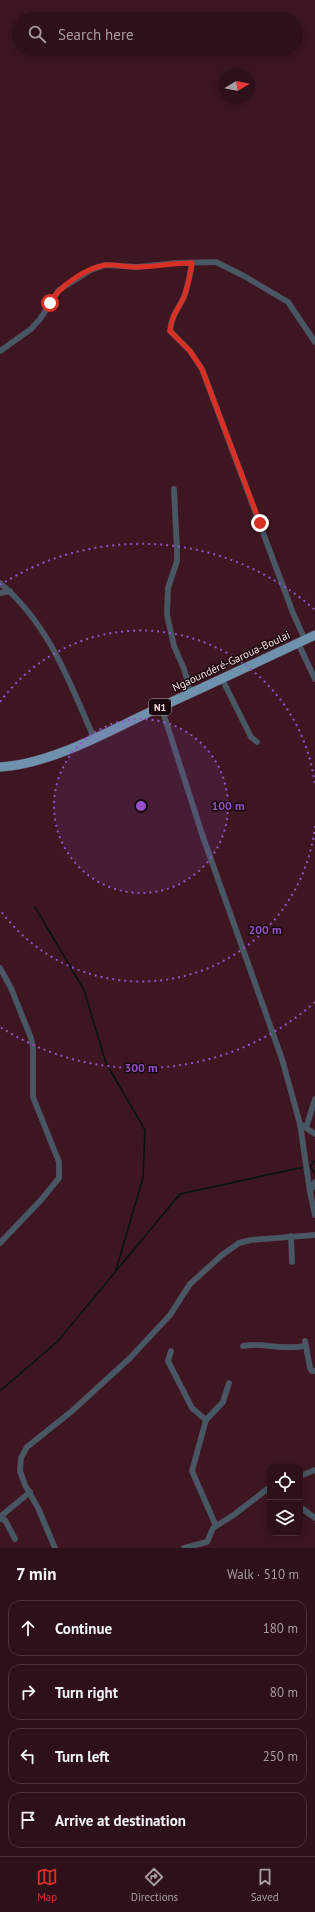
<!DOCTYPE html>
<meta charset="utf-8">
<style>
body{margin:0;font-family:"PT Sans",sans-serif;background:#3a1e27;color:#f1f3f6}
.controls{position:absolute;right:12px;bottom:12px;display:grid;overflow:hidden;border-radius:8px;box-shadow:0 2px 10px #0003}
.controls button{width:36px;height:36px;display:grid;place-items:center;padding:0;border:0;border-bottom:1px solid #493039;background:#2e101a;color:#f1f3f6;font:20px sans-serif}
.compass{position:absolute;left:219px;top:68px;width:36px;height:36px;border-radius:50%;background:#2e101a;box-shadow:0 2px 10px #0003;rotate:80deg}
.stop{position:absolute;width:12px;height:12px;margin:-9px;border:3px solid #d93025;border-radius:50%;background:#fff}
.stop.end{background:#d93025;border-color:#fff;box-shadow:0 1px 4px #0008}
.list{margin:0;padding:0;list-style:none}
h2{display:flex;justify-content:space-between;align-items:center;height:52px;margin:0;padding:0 16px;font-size:17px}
h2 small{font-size:13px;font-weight:400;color:#a79da2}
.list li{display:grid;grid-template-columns:26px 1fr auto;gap:12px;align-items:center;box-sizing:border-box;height:56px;margin:0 8px 8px;padding:0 8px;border:1px solid #493039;border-radius:12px}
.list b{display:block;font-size:15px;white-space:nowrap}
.list em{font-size:13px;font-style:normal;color:#a79da2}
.icon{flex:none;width:22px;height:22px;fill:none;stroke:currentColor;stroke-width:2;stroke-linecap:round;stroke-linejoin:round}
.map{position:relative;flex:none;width:315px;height:1548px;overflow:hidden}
.search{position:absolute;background:#2e101a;box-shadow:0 2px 10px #0003;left:12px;right:12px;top:12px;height:44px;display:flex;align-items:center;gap:10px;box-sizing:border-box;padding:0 14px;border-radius:22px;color:#a79da2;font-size:15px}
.sheet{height:308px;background:#2e101a}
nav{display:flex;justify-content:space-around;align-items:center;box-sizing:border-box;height:56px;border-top:1px solid #493039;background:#2e101a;font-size:11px;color:#a79da2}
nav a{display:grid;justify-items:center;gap:2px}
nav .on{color:#d93025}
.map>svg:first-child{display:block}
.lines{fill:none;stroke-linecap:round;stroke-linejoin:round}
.stream{stroke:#051310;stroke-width:1.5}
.minor-casing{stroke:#58323d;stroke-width:6}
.trunk-casing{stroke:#58323d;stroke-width:10}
.minor{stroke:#475763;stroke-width:5.5}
.trunk{stroke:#6e91ae;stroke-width:9}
.route{stroke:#d93025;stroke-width:5}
.ring{fill:none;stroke:#9550c7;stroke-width:2;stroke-dasharray:2 4}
.labels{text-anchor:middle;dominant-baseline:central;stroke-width:3;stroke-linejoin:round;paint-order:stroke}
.shield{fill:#19080d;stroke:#b79ea4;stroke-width:1}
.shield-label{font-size:10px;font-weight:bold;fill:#fbdfe5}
.street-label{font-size:11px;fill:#fbdfe5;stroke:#19080d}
.centre{fill:#9550c7;stroke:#19080d;stroke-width:2}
.ring-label{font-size:12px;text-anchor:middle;font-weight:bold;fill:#9550c7;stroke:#19080d;stroke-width:3;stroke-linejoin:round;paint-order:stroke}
</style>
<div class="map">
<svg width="315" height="1548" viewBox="0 0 315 1548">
<rect width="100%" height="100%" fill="#3d1622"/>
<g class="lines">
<g class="stream">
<path d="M35,907L84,990L106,1063L145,1130L143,1178L116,1270"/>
<path d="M311,1165L315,1161"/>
<path d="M308,1166H310L315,1174"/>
<path d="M0,1391L57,1342L180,1194L304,1167"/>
</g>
<g class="minor-casing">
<g id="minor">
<path d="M192,263C190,275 188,286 184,297C178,309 171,317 170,331L190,351L202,369L293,613L305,640"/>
<path d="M0,351L31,329L40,319L59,290L91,270L105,265L137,267L176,263L216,262L244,276L288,302L315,342"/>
<path d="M174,489L177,550V561L168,588L167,615L174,646L184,669L191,693"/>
<path d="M0,583C49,624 69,681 94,738"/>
<path d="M0,593L10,591"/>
<path d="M298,643L315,679"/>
<path d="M222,679L251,737L257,742"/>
<path d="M161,706L203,837L282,1059L300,1124L315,1134"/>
<path d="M0,968L11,988L31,1038L33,1047V1097L59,1162V1178L41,1200L0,1243"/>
<path d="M300,1124L310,1192"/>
<path d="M306,1128L315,1099"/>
<path d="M315,1182L310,1192L315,1215"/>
<path d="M291,1236L292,1262"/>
<path d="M305,1341L310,1368L312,1371H315"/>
<path d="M243,1346C266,1342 280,1351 305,1346"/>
<path d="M171,1351L168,1361L192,1408L206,1420L223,1402L229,1383"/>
<path d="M206,1420L192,1471L216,1526"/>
<path d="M300,1476L315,1470"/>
<path d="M300,1507L315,1518"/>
<path d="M0,1517L30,1492"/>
<path d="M0,1519L5,1520L15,1539"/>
<path d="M55,1548L38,1508L25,1485L20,1471L21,1458L27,1447L72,1411L130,1358L170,1315L190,1284L222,1255L239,1243L251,1240L315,1235"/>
<path d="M184,1548L207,1542L213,1528L235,1514L270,1487"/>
</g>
</g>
<g class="trunk-casing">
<path id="trunk" d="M0,767C52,764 109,731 156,709C209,685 262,660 315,635"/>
</g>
<use href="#minor" class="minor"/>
<use href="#trunk" class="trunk"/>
</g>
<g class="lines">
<path class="route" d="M50,303C58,287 86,268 105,265C116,264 128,268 139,267C157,266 174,263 192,263C190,275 188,286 184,297C178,309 171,317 170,331L190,351L202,369L260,523"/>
</g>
<circle cx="141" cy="806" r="87" fill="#9550c7" fill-opacity=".12"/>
<g class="ring">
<circle cx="141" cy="806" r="87"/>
<path d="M315 826A175 175 0 0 1 0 910M0 702A175 175 0 0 1 315 786"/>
<path d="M315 1002A262 262 0 0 1 0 1027M0 585A262 262 0 0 1 315 610"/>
</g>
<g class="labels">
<rect class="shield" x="149" y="699" width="22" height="16" rx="3"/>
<g class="shield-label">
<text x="160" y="707">N1</text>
</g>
<g class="street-label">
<text transform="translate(231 661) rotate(-25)">Ngaoundéré-Garoua-Boulai</text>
</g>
</g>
<circle cx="141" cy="806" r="6" class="centre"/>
<g class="ring-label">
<text x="228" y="810">100 m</text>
<text x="265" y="934">200 m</text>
<text x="141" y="1072">300 m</text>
</g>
</svg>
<div class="controls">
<button><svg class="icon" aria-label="locate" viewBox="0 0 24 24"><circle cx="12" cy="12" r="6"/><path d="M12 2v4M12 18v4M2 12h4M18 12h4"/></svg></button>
<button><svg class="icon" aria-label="layers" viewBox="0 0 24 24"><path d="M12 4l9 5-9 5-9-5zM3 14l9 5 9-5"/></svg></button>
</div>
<svg class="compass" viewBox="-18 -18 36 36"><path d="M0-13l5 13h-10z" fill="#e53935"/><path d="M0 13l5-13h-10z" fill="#a79da2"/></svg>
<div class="stop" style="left:50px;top:303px"></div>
<div class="stop end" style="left:260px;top:523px"></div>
<div class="search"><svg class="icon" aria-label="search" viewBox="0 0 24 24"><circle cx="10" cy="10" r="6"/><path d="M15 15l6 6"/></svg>Search here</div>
</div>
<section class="sheet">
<h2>7 min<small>Walk · 510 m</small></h2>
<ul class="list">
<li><svg class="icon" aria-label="ahead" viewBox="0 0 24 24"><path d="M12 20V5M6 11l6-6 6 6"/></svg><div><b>Continue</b></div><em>180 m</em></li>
<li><svg class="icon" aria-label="right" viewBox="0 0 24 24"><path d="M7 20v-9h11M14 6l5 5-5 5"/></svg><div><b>Turn right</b></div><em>80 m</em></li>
<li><svg class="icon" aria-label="left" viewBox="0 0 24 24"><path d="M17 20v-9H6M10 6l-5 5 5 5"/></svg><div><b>Turn left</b></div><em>250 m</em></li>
<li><svg class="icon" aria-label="arrive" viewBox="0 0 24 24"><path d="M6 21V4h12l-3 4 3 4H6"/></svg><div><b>Arrive at destination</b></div></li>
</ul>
</section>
<nav>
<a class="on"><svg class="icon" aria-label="map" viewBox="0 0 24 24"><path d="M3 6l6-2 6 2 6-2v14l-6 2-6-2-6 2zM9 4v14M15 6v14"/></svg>Map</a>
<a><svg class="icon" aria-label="directions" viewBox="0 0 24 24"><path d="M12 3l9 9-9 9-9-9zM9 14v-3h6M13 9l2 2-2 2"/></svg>Directions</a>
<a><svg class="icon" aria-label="saved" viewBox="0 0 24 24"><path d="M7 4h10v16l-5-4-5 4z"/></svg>Saved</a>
</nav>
